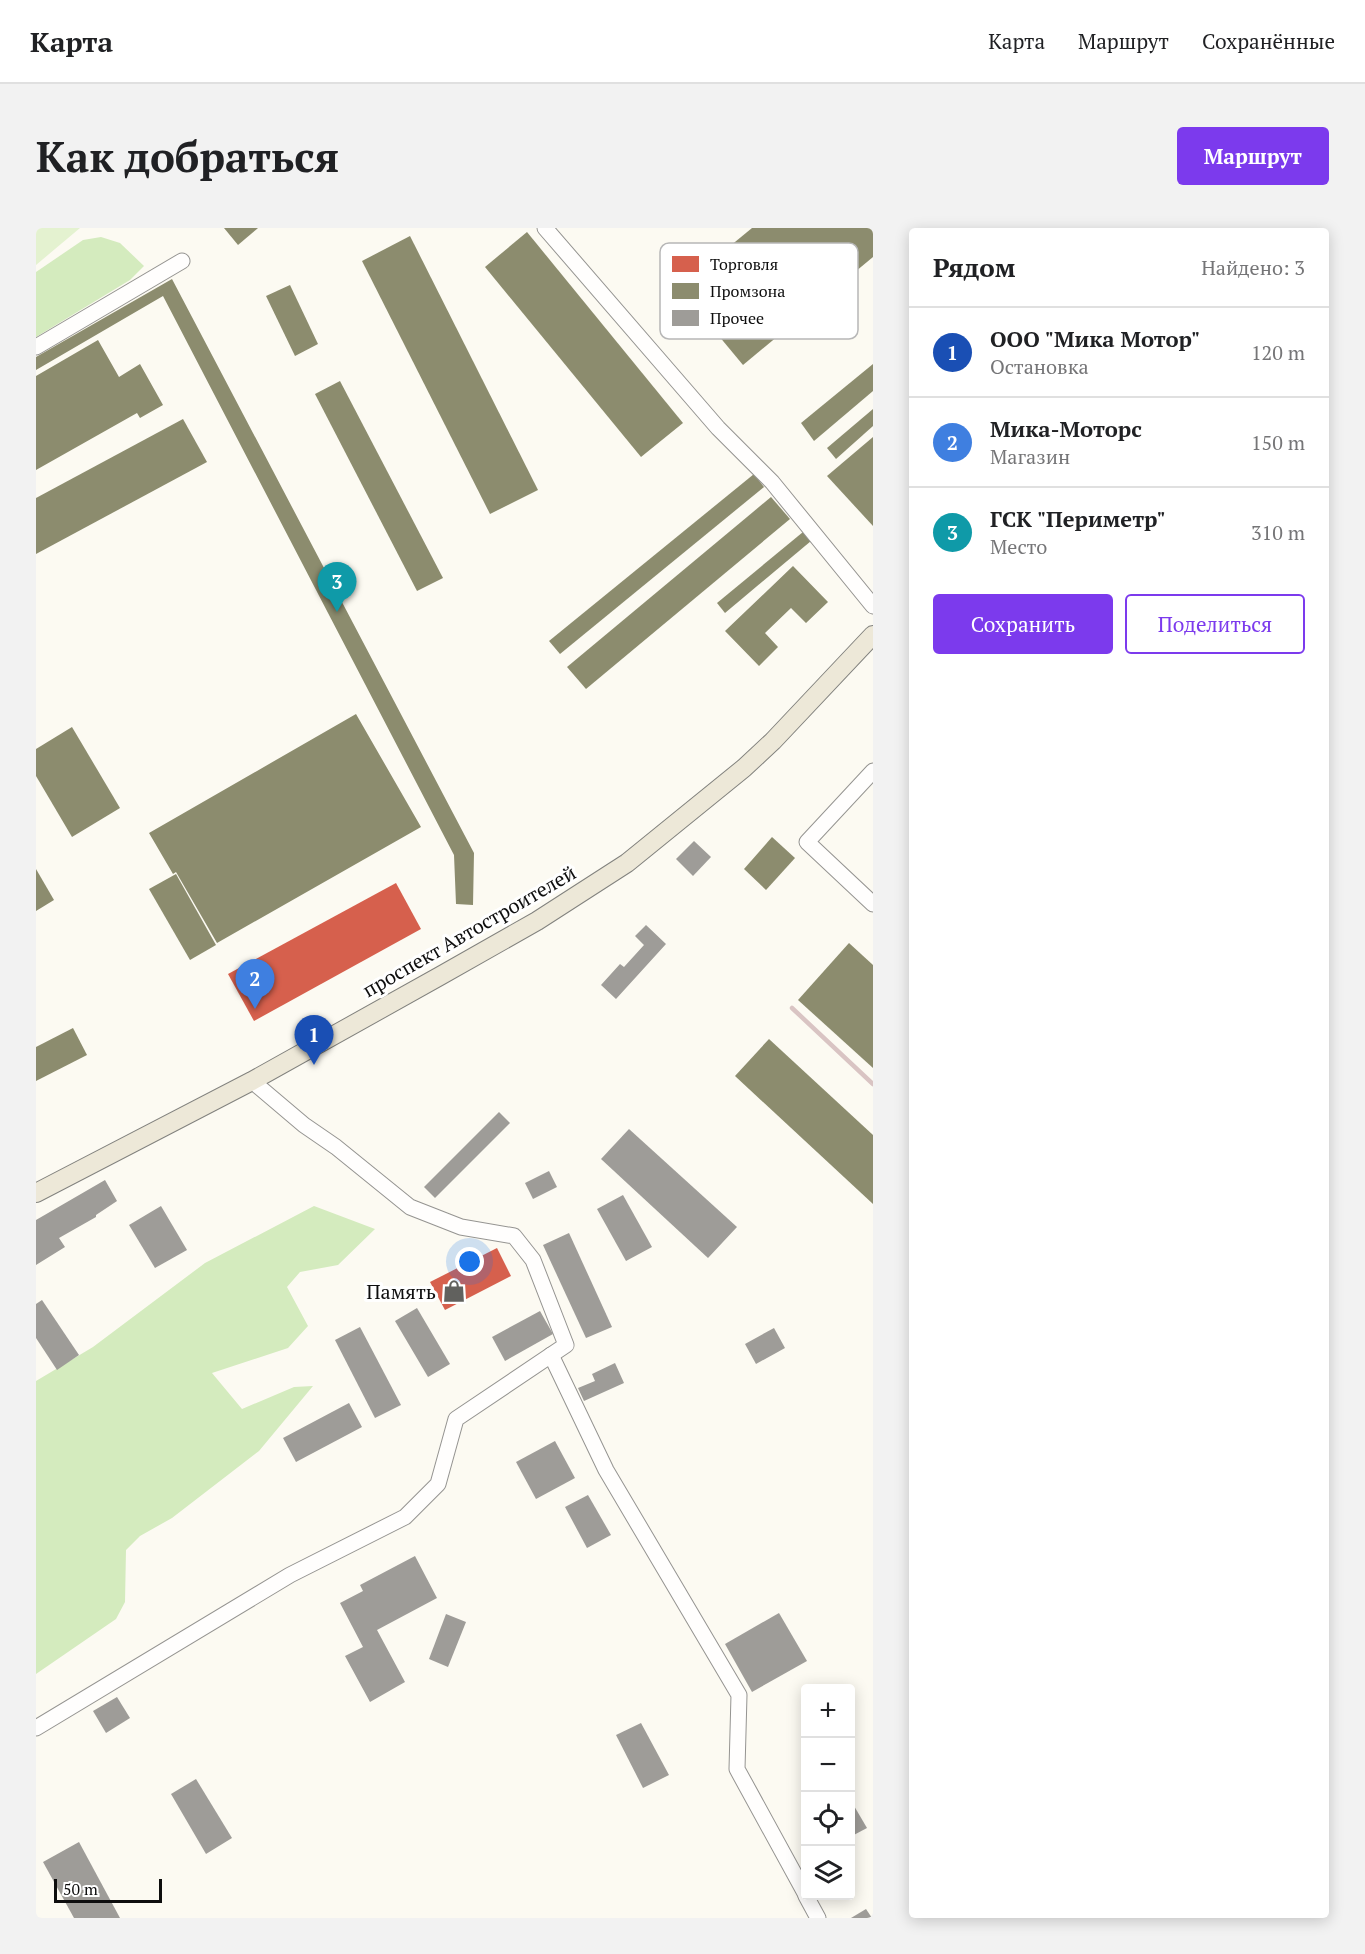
<!DOCTYPE html>
<html lang="ru">
<meta charset="utf-8">
<style>
body{margin:0;font-family:"PT Serif",serif;background:#f2f2f2;color:#202124}
.controls{position:absolute;right:18px;bottom:18px;display:grid;overflow:hidden;border-radius:6px;box-shadow:0 3px 15px #0003}
.controls button{width:54px;height:54px;display:grid;place-items:center;padding:0;border:0;border-bottom:2px solid #e0e0e0;background:#fff;color:#202124;font:30px sans-serif}
.scale{position:absolute;left:18px;bottom:15px;width:108px;box-sizing:border-box;padding-left:6px;border:3px solid #0e0e0e;border-top:0;font-size:16px;line-height:21px;white-space:nowrap;color:#0e0e0e;-webkit-text-stroke:4px #fff;paint-order:stroke}
.you{position:absolute;left:434px;top:1034px;width:21px;height:21px;margin:-15px;border:4px solid #fff;border-radius:50%;background:#1a73e8;box-shadow:0 0 0 9px #1a73e833}
.badge{display:grid;place-items:center;width:39px;height:39px;border-radius:50%;background:#7c3aed;color:#fff;font-size:20px;font-weight:700}
.pin{position:absolute;translate:-50% -50px;filter:drop-shadow(0 2px 3px #0008)}
.pin::after{content:'';position:absolute;top:32px;width:21px;height:18px;background:inherit;clip-path:polygon(0 0,100% 0,50% 100%)}
.list{margin:0;padding:0;list-style:none}
h2{display:flex;justify-content:space-between;align-items:center;height:78px;margin:0;padding:0 24px;font-size:26px}
h2 small{font-size:20px;font-weight:400;color:#757577}
.list li{display:grid;grid-template-columns:39px 1fr auto;gap:18px;align-items:center;box-sizing:border-box;height:90px;padding:0 24px;border-top:2px solid #e0e0e0}
.list b{display:block;font-size:22px;white-space:nowrap}
.list p{margin:0;font-size:20px;white-space:nowrap;color:#757577}
.list em{font-size:20px;font-style:normal;color:#757577}
.actions{display:flex;gap:12px;padding:18px 24px}
.actions a{flex:1;padding:14px 0;border:2px solid #7c3aed;border-radius:6px;text-align:center;font-size:21px;color:#7c3aed}
.actions .main{background:#7c3aed;color:#fff}
.icon{flex:none;width:33px;height:33px;fill:none;stroke:currentColor;stroke-width:2;stroke-linecap:round;stroke-linejoin:round}
.map{position:relative;flex:none;width:837px;height:1690px;overflow:hidden;border-radius:6px}
header{display:flex;align-items:center;gap:36px;box-sizing:border-box;height:84px;padding:0 30px;background:#fff;border-bottom:2px solid #e0e0e0}
header strong{font-size:28px}
nav{display:flex;gap:33px;margin-inline-start:auto;font-size:21px}
.intro{display:flex;align-items:center;justify-content:space-between;box-sizing:border-box;height:144px;padding:0 36px}
h1{margin:0;font-size:42px}
.button{padding:15px 27px;border-radius:6px;background:#7c3aed;color:#fff;font-size:21px;font-weight:700}
main{display:flex;gap:36px;padding:0 36px}
aside{flex:1;background:#fff;border-radius:6px;box-shadow:0 3px 15px #0003}
.map>svg:first-child{display:block}
.green{fill:#e4f2d0}
.forest{fill:#d4ebbe}
.shops{fill:#d6604d}
.industry{fill:#8c8c6e}
.building{fill:#9e9c98}
.lines{fill:none;stroke-linecap:round;stroke-linejoin:round}
.minor-casing{stroke:#959491;stroke-width:17}
.major-casing{stroke:#82827e;stroke-width:20}
.minor{stroke:#fffefd;stroke-width:15}
.major{stroke:#ede8d8;stroke-width:18}
.rail{stroke:#d9c4c3;stroke-width:4.5}
.labels{text-anchor:middle;dominant-baseline:central;stroke-width:6;stroke-linejoin:round;paint-order:stroke}
.street-label{font-size:20px;fill:#0e0e0e;stroke:#fff}
.poi-label{font-size:20px;fill:#0e0e0e;stroke:#fff;text-anchor:end}
.key{fill:#fff;stroke:#b7b7b7;stroke-width:1.5}
.key-label{font-size:16px;fill:#0e0e0e}
</style>
<header>
<strong>Карта</strong>
<nav><a>Карта</a><a>Маршрут</a><a>Сохранённые</a></nav>
</header>
<div class="intro"><h1>Как добраться</h1><a class="button">Маршрут</a></div>
<main>
<div class="map">
<svg width="837" height="1690" viewBox="0 0 837 1690">
<rect width="100%" height="100%" fill="#fcfaf2"/>
<path class="green" d="M0,0H44L0,37Z"/>
<g class="forest">
<path d="M65,9L84,15L108,38L94,52L0,109V44L47,12Z"/>
<path d="M278,978L339,1001L302,1037L264,1044L251,1059L272,1098L252,1120L176,1145L206,1181L258,1159L277,1158L223,1223L136,1290L104,1308L90,1322L89,1374L80,1391L0,1446V1153L57,1119L169,1035Z"/>
</g>
<g class="shops">
<path d="M360,655L385,701L218,793L192,746Z"/>
<path d="M461,1020L475,1048L409,1082L394,1054Z"/>
</g>
<g class="industry">
<path d="M188,0H222L202,17Z"/>
<path d="M716,0H837V29L707,137L643,60Z"/>
<path d="M491,4L647,195L605,229L449,39Z"/>
<path d="M374,8L502,262L454,286L326,33Z"/>
<path d="M136,51L438,625L437,677L420,676L418,627L127,68L0,142V129Z"/>
<path d="M254,57L282,116L259,128L230,68Z"/>
<path d="M62,112L83,149L104,136L127,177L104,190L101,185L0,242V148Z"/>
<path d="M837,136V163L778,213L765,195Z"/>
<path d="M304,153L407,350L381,363L279,166Z"/>
<path d="M837,181V198L800,231L791,220Z"/>
<path d="M147,191L171,234L0,326V270Z"/>
<path d="M837,209V298L791,248Z"/>
<path d="M718,246L728,259L524,426L513,413Z"/>
<path d="M735,269L754,291L550,461L531,439Z"/>
<path d="M767,304L775,313L689,385L681,375Z"/>
<path d="M757,338L792,374L770,395L755,380L729,405L742,419L723,438L689,403Z"/>
<path d="M320,486L385,599L181,715L140,644L137,646L113,605Z"/>
<path d="M36,499L84,580L36,609L0,548V521Z"/>
<path d="M736,609L759,630L730,662L708,641Z"/>
<path d="M0,641L18,672L0,683Z"/>
<path d="M140,646L180,717L154,732L113,661Z"/>
<path d="M813,715L837,737V840L762,772Z"/>
<path d="M37,800L51,827L0,853V819Z"/>
<path d="M733,811L837,907V976L699,848Z"/>
</g>
<g class="building">
<path d="M658,613L675,629L657,648L640,631Z"/>
<path d="M610,697L630,716L580,771L565,757L584,736L588,739L608,717L599,708Z"/>
<path d="M463,884L474,895L399,970L388,959Z"/>
<path d="M593,901L701,999L672,1030L565,931Z"/>
<path d="M513,943L521,959L497,971L489,955Z"/>
<path d="M69,952L81,973L60,987V989L23,1010L29,1019L0,1037V992Z"/>
<path d="M587,967L616,1019L590,1033L561,981Z"/>
<path d="M125,978L151,1022L119,1040L93,997Z"/>
<path d="M533,1005L576,1099L550,1110L507,1017Z"/>
<path d="M6,1072L43,1127L21,1142L0,1110V1076Z"/>
<path d="M381,1080L414,1136L392,1149L359,1093Z"/>
<path d="M504,1083L517,1106L469,1133L456,1109Z"/>
<path d="M324,1099L365,1177L339,1190L299,1112Z"/>
<path d="M738,1100L749,1120L720,1136L709,1116Z"/>
<path d="M579,1135L588,1155L548,1173L542,1160L559,1153L556,1146Z"/>
<path d="M313,1175L326,1199L260,1234L247,1210Z"/>
<path d="M519,1213L539,1250L500,1271L480,1234Z"/>
<path d="M552,1267L575,1307L551,1320L529,1279Z"/>
<path d="M379,1328L401,1370L341,1402L369,1454L334,1474L309,1428L327,1419L304,1375L327,1363L324,1357Z"/>
<path d="M743,1385L771,1433L716,1464L689,1416Z"/>
<path d="M410,1386L430,1394L412,1439L393,1431Z"/>
<path d="M81,1469L94,1490L70,1505L57,1483Z"/>
<path d="M605,1495L633,1547L607,1560L580,1507Z"/>
<path d="M160,1551L196,1610L170,1626L135,1566Z"/>
<path d="M814,1571L831,1600L814,1609Z"/>
<path d="M43,1614L84,1690H38L7,1634Z"/>
<path d="M830,1681L836,1690H815Z"/>
</g>
<g class="lines">
<g class="minor-casing">
<g id="minor">
<path d="M509,0L682,200L736,254L837,378"/>
<path d="M0,119L146,33"/>
<path d="M837,543L771,614L837,676"/>
<path d="M515,1127L570,1242L703,1467L701,1541L770,1667"/>
<path d="M0,1500L254,1347L369,1289L402,1256L420,1191L530,1117L497,1032L478,1008L425,999L374,979L300,919L268,897L216,853"/>
<path d="M770,1668L782,1690"/>
</g>
</g>
<g class="major-casing">
<path id="major" d="M0,965L216,853L404,748L501,693L591,635L708,540L737,513L837,407"/>
</g>
<use href="#minor" class="minor"/>
<use href="#major" class="major"/>
<path class="rail" d="M756,780L837,856"/>
</g>
<defs>
<g id="shop-bare" transform="scale(1.8)"><path d="M-5-2.5h2.3a2.7 3.5 0 0 1 5.4 0H5L5.5 6h-11ZM-1.5-2.5h3a1.5 2.3 0 0 0-3 0Z" fill="#61615e" stroke="#fff" stroke-width="2.5" paint-order="stroke"/></g>
</defs>
<g fill-rule="evenodd">
<use href="#shop-bare" x="418" y="1063"/>
</g>
<g class="labels">
<g class="street-label">
<text transform="translate(433 703) rotate(-30)">проспект Автостроителей</text>
</g>
<g class="poi-label">
<text x="400" y="1063">Память</text>
</g>
</g>
<rect x="624" y="15" width="198" height="96" rx="9" class="key"/>
<rect x="636" y="28" width="27" height="16" fill="#d6604d"/>
<rect x="636" y="55" width="27" height="16" fill="#8c8c6e"/>
<rect x="636" y="82" width="27" height="16" fill="#9e9c98"/>
<g class="key-label">
<text x="674" y="42">Торговля</text>
<text x="674" y="69">Промзона</text>
<text x="674" y="96">Прочее</text>
</g>
</svg>
<div class="controls">
<button>+</button>
<button>−</button>
<button><svg class="icon" aria-label="locate" viewBox="0 0 24 24"><circle cx="12" cy="12" r="6"/><path d="M12 2v4M12 18v4M2 12h4M18 12h4"/></svg></button>
<button><svg class="icon" aria-label="layers" viewBox="0 0 24 24"><path d="M12 4l9 5-9 5-9-5zM3 14l9 5 9-5"/></svg></button>
</div>
<div class="scale">50 m</div>
<div class="you"></div>
<div class="pin badge" style="left:278px;top:837px;background:#1a4fb4">1</div>
<div class="pin badge" style="left:219px;top:781px;background:#3f7fe0">2</div>
<div class="pin badge" style="left:301px;top:384px;background:#0f9aa8">3</div>
</div>
<aside>
<h2>Рядом<small>Найдено: 3</small></h2>
<ul class="list">
<li><span class="badge" style="background:#1a4fb4">1</span><div><b>ООО &quot;Мика Мотор&quot;</b><p>Остановка</p></div><em>120 m</em></li>
<li><span class="badge" style="background:#3f7fe0">2</span><div><b>Мика-Моторс</b><p>Магазин</p></div><em>150 m</em></li>
<li><span class="badge" style="background:#0f9aa8">3</span><div><b>ГСК &quot;Периметр&quot;</b><p>Место</p></div><em>310 m</em></li>
</ul>
<div class="actions"><a class="main">Сохранить</a><a>Поделиться</a></div>
</aside>
</main>
